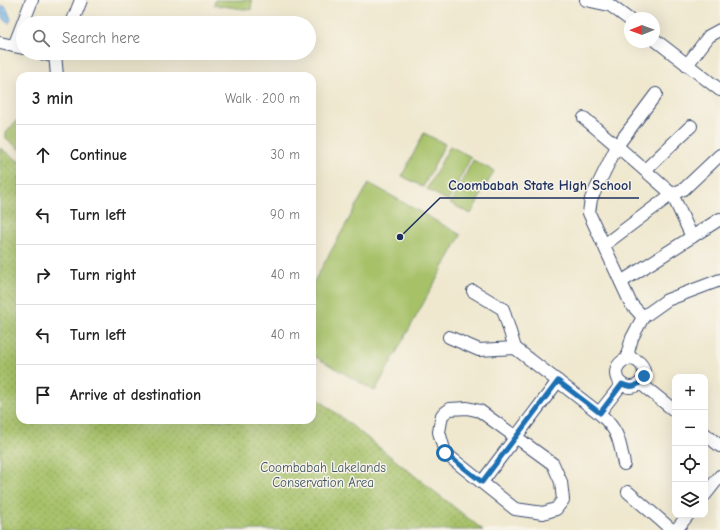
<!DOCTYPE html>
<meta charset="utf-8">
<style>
body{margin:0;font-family:"Comic Neue",sans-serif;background:#f2f2f2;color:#222}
.controls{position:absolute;right:12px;bottom:12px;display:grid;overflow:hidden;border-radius:8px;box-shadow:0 4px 16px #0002}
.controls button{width:36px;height:36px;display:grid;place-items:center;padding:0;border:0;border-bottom:1px solid #e0e0e0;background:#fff;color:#222;font:20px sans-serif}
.compass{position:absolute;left:624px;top:12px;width:36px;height:36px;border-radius:50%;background:#fff;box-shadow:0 4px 16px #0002;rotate:269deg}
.stop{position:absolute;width:12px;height:12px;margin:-9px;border:3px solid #1f6fb2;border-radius:50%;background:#fff}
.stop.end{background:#1f6fb2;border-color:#fff;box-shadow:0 1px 4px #0008}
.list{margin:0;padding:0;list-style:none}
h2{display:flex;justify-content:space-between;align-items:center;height:52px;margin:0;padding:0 16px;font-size:17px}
h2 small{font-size:13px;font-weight:400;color:#767676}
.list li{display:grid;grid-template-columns:26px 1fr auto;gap:12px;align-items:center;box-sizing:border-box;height:60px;padding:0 16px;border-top:1px solid #e0e0e0}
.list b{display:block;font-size:15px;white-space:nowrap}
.list em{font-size:13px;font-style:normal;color:#767676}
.icon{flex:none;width:22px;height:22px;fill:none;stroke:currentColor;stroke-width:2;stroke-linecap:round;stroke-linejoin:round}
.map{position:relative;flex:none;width:720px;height:530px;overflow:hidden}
.search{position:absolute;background:#fff;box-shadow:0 4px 16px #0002;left:16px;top:16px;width:300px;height:44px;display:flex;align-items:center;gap:10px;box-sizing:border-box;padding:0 14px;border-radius:22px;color:#767676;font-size:15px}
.panel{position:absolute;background:#fff;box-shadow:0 4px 16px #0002;left:16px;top:72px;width:300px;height:352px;border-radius:12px}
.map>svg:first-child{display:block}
.park{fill:url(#park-dots);stroke:#607863}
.pitch{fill:#a6c168;stroke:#607863}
.water{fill:url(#water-waves);stroke:#4874a4}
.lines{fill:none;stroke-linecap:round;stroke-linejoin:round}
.minor-casing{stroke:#3b4b6f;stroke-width:14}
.minor{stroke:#fff;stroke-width:12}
.route{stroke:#1f6fb2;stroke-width:5}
.labels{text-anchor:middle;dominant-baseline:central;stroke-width:3;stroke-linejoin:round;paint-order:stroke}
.park-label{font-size:13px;fill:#3e5460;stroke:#f7f3e8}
.leader{fill:none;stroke:#1b2f5e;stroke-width:1.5}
.callout-dot{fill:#1b2f5e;stroke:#f7f3e8;stroke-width:1.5}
.callout-label{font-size:14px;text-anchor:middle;font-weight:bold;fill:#1b2f5e;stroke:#f7f3e8;stroke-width:3;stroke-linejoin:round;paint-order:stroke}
</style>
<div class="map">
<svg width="720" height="530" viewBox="0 0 720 530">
<defs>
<pattern id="park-dots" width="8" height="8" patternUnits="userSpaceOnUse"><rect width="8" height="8" fill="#a6c168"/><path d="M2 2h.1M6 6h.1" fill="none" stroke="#869d59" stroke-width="1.8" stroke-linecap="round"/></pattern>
<pattern id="water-waves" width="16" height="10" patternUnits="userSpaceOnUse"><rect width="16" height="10" fill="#74b8ea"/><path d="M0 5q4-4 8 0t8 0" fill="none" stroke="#5e96c1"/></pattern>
</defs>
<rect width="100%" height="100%" fill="#f7f3e8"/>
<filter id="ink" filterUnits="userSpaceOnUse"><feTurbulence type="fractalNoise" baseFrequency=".025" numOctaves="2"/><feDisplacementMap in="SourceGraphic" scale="8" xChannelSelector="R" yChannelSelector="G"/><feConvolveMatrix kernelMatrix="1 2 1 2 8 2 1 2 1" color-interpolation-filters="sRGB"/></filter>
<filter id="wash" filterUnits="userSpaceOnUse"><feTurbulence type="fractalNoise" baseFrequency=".012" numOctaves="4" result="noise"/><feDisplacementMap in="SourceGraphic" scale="16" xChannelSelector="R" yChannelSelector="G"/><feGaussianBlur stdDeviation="0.9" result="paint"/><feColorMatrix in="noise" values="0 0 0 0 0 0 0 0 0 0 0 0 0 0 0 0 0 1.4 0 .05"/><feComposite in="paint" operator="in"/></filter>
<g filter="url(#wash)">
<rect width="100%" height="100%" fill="#efe8cf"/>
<path class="park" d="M0,148L20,162V420H312V394L483,530H0Z"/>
<g class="pitch">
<path d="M215,0H252L251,10L214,5Z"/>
<path d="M17,120H20V150L6,138V133Z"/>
<path d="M424,133L445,144L423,187L402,176Z"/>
<path d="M450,146L471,157L448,201L427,189Z"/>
<path d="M473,160L494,171L471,214L450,203Z"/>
<path d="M369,183L461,235L375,391L312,355V285Z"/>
</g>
<path class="water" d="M2,6L6,7L11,19L9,23C2,22 0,12 2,6Z"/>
</g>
<g filter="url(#ink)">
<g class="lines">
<g class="minor-casing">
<g id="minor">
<path d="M586,0L609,5"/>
<path d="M603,0L630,20"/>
<path d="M72,23L81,0"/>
<path d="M654,39L720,90"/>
<path d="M0,43L23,48"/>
<path d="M14,46L32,0"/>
<path d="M41,53L48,55L55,54L57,76"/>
<path d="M687,65L709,36L720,30"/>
<path d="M584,118L617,146L672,194L692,237"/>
<path d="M645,170L691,126"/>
<path d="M604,245L672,194L684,189L720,155"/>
<path d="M621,282L720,219"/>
<path d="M473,291L503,309L515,348L599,413C619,431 619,439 624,464"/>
<path d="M643,317L631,304L589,213L591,199L617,146L656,94"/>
<path d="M449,337L479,350L515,348"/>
<path d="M631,359L628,352L632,338L643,317L667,300L720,280"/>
<circle cx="630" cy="373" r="14"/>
<path d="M640,383L675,411"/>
<path d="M467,408L480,411L553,464L561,482L563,500L556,509L543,513L515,509L445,453L439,432L442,415L450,409Z"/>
<path d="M599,413L622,384"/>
<path d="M705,434L720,446"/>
<path d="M482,482L558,381"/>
<path d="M628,492L672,530"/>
<path d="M705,495L720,476"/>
<path d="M676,530L688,515"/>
</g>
</g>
<use href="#minor" class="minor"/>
</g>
</g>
<g class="lines" filter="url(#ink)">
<path class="route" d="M445,453L482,482L558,381L600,413L622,384C632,389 640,386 644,376"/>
</g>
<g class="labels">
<g class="park-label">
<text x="323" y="467">Coombabah Lakelands<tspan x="323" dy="15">Conservation Area</tspan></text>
</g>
</g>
<path class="leader" d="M400 237L440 198H639"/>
<circle class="callout-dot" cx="400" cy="237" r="4"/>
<g class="callout-label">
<text x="540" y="190">Coombabah State High School</text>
</g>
</svg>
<div class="controls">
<button>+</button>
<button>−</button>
<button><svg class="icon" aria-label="locate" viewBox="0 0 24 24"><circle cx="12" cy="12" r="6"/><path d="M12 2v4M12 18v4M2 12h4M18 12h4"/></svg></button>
<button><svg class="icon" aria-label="layers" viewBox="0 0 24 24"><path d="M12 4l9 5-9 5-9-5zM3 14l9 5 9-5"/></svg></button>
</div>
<svg class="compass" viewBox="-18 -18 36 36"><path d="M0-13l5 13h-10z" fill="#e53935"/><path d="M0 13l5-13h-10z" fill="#767676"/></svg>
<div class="stop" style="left:445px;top:453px"></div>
<div class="stop end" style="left:644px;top:376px"></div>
<div class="search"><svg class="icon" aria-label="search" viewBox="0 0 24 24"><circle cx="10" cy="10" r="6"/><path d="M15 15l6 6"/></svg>Search here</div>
<section class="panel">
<h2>3 min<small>Walk · 200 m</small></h2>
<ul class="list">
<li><svg class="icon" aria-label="ahead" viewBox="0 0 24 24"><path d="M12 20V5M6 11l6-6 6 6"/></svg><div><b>Continue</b></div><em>30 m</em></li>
<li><svg class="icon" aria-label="left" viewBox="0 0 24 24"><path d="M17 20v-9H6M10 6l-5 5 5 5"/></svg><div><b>Turn left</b></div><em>90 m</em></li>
<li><svg class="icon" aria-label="right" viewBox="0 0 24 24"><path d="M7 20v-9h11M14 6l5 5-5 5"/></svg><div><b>Turn right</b></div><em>40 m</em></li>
<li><svg class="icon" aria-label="left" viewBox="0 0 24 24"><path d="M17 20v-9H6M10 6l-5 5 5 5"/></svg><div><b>Turn left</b></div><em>40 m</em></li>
<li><svg class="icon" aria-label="arrive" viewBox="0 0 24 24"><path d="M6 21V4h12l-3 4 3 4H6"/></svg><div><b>Arrive at destination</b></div></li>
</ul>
</section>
</div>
